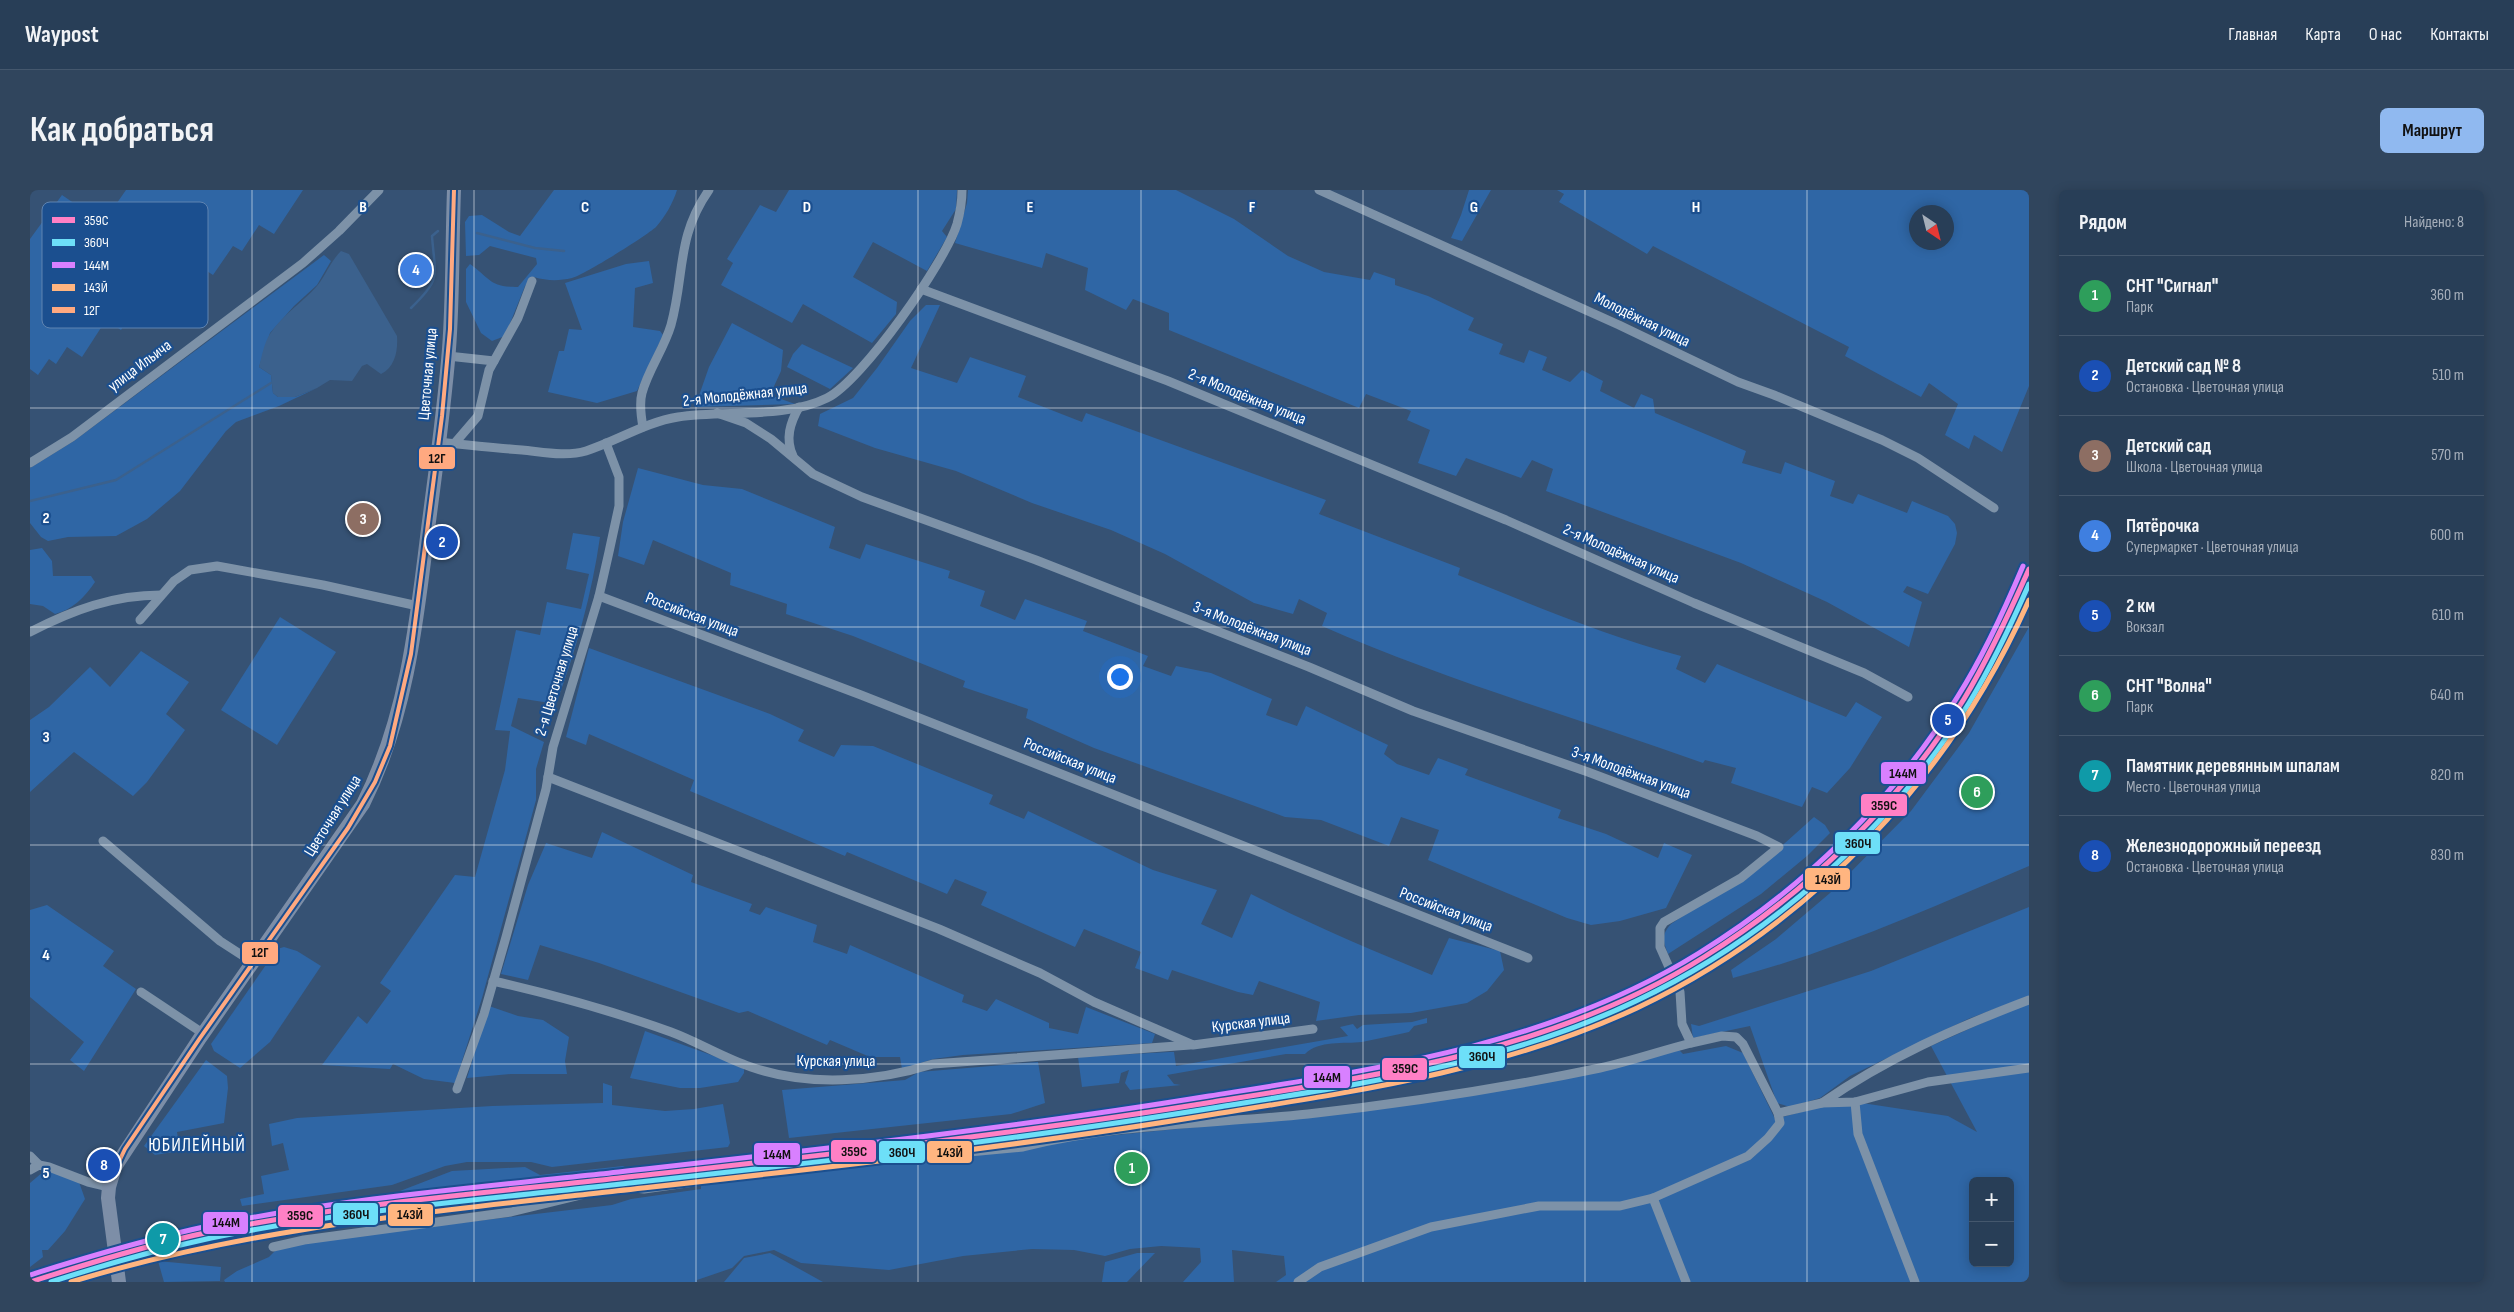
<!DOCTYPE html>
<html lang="ru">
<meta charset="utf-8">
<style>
body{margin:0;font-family:"Sofia Sans Condensed",sans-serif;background:#30455d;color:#f1f3f6}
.controls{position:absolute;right:15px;bottom:15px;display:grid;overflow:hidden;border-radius:8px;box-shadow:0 2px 12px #0003}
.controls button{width:45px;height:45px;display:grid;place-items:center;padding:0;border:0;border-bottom:1px solid #44576d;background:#283e57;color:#f1f3f6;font:25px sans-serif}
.compass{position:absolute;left:1879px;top:15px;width:45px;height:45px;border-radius:50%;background:#283e57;box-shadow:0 2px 12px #0003;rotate:145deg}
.you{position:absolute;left:1089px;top:486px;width:18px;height:18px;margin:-12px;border:4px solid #fff;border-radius:50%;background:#1a73e8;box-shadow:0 0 0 8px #1a73e833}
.badge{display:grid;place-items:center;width:32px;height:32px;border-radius:50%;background:#90b9f0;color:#fff;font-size:16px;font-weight:700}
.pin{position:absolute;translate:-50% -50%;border:2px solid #fff;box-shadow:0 1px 5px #0006}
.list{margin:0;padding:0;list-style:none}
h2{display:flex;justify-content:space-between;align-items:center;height:65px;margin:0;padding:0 20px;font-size:21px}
h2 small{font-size:16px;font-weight:400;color:#a5aeba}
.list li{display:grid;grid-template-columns:32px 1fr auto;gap:15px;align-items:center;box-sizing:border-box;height:80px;padding:0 20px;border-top:1px solid #44576d}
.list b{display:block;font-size:19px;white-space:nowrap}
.list p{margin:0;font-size:16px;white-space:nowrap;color:#a5aeba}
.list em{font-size:16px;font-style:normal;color:#a5aeba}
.map{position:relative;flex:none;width:1999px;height:1092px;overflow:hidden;border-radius:8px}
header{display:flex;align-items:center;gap:30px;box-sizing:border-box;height:70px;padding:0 25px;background:#283e57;border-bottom:1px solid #44576d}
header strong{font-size:24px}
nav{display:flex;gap:28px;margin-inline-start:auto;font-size:18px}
.intro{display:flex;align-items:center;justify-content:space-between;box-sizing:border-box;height:120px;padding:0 30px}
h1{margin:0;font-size:35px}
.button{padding:12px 22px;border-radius:8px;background:#90b9f0;color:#111;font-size:18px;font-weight:700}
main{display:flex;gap:30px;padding:0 30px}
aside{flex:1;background:#283e57;border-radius:8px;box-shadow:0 2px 12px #0003}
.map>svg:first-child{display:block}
.green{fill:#2f66a5;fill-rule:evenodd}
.water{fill:#3b618d}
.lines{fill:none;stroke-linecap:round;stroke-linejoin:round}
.stream{stroke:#3b618d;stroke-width:2.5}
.minor{stroke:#7d92a8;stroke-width:9}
.primary{stroke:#7d8ea7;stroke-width:14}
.bus-1-casing{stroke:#1b4f8f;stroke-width:8}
.bus-1{stroke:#ffa980;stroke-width:4}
.rail-1-casing{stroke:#1b4f8f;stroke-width:9}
.rail-2-casing{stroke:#1b4f8f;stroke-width:9}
.rail-3-casing{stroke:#1b4f8f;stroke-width:9}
.rail-4-casing{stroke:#1b4f8f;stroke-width:9}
.rail-1{stroke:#ff80c5;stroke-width:5}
.rail-2{stroke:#6ddff8;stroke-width:5}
.rail-3{stroke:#d880ff;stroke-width:5}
.rail-4{stroke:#ffb580;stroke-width:5}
.grid{fill:none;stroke:#fff;stroke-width:1;stroke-opacity:0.55}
.labels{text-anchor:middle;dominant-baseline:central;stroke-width:4.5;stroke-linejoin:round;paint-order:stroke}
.street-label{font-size:16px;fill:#fff;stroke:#1b4f8f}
.quarter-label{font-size:19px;letter-spacing:1px;fill:#fff;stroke:#1b4f8f}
.key{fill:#1b4f8f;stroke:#5f84b1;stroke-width:1}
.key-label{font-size:14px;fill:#fff}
.grid-label{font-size:16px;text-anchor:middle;font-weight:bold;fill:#fff;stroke:#1b4f8f;stroke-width:4.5;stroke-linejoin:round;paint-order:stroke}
.line-badge{stroke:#1b4f8f;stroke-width:2}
.pale-badge-label{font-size:14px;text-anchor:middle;font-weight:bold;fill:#111}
</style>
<header>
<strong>Waypost</strong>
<nav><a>Главная</a><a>Карта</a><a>О нас</a><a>Контакты</a></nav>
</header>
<div class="intro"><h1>Как добраться</h1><a class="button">Маршрут</a></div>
<main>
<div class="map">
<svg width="1999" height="1092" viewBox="0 0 1999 1092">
<rect width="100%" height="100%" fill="#365274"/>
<g class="green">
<path d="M96,0H273L244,44L229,35L212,61L203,56L183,85L155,67L130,104L119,97L91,140L76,130L52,167L37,157L26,174L19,169L8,185L0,179V49L32,5L73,33Z"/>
<path d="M524,0H647C643,13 635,27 626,37C616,46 554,85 542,88C529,91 517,91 504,87L495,96L475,146L462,151L451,143L436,112V79L440,74C461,89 459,97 488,97L507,74L506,68L460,56L449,65L436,66L435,32L439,26L452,25L479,42L490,46Z"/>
<path d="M759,0H927L926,19L912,41L917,47L897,81L843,52L823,87L867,112L866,124L842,153L773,114L762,133L691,95L703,73L697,69L730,15L746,22Z"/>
<path d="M938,0H1146L1204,29L1258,66L1294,82L1340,90L1344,82L1365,89V95L1398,106L1444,128L1438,140L1473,154L1469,164L1494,173L1499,160L1517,167L1512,180L1540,192L1552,180L1573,191L1570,201L1604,218L1611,204L1623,209L1625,223L1716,261L1712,273L1751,284L1755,272L1805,291L1800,306L1823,314L1828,304L1877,323L1882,311L1918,326L1925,334L1927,343L1925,354L1898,404L1877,396L1873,402L1892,412L1879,457L1797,412L1711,373L1516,301L1523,279L1502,270L1491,288L1436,268L1426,286L1388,273L1400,240L1377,230L1381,221L1336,204L1329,218L1139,140V123L1103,109L1096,120L1055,100L1058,78L1016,63L1012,78L925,53L937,13Z"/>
<path d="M1439,0H1461L1432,51L1421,48L1431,25Z"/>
<path d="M1527,0H1999V196L1972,262L1944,245L1939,259L1915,245L1928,214L1899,193L1891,207L1815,166L1819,157L1623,56L1617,64L1529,12L1534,4ZM1916,22V52H1886V22Z"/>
<path d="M294,65L301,71L287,95L264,116L240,143L229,177L241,185L243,203L248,207H265L287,198L249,216L206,232L196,241L150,301L117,329L86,346L38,347L18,351L11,347L0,333V278L44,251Z"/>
<path d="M619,71L623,93L605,98L603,137L630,141L633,145L607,201L567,213L518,202L529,161H534L539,139L552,140L535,93L596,74Z"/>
<path d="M896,115H910L881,178L927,193L940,167L996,186L988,207L1052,232L1056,223L1296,310L1289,324L1430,378L1428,385C1501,414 1575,446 1651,466L1646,479L1675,493L1687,474L1816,527L1826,512L1852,527L1820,578L1797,603L1782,597L1772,617L1701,593L1706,578L1675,570L1673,573C1547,528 1414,490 1292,436L1297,423L1269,409L1263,424L1224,413L1135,364L1081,340L1002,313L926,281L845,258L788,236L790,224L823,208L847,178L880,131Z"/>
<path d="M702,133L753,160L751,181L740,205L765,214L665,217L679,177Z"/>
<path d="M772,154L823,178L800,199L757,177L763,164Z"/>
<path d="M608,278L673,295L712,299L805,337L799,358L830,369L836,354L920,381L918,388L955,401L950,416L985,430L995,409L1057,431L1053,441L1118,466L1113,476L1141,486L1146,476L1181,483L1242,509L1236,525L1267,536L1276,516L1358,555L1354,564L1367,574L1399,585L1408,568L1438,579L1435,585L1531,620L1528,628L1576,644L1628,668L1634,653L1662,665L1636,718L1590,731L1561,735L1537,728L1398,670L1409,640L1371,627L1359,656L1291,630L1255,627L1064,558L996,528L998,519L933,497L935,491L823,446L756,424L757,414L700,395L701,383L623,350L614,375L588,366L593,332Z"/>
<path d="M543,343L570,347C562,404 546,460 526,514L488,508L481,536L514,552L506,579V610L452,808L425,893L394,889L363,874L360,879L292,875L328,826L337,834L361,801L350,793L425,685L445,687L475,580L480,541L465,540L486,440L510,445L517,412L551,419L559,384L536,379Z"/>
<path d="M12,358L22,371L23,386H61L65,392C55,407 42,420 25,424L13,416L0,414V360Z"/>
<path d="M250,427L306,462L247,555L191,520Z"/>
<path d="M1999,437V676C1900,718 1808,760 1703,788L1701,780L1746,749L1800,703L1881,621L1939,543Z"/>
<path d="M559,458L740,524L774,540L768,551L804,567L811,555L843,556L963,605L959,614L994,629L998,621L1123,680L1187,700L1171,734L1202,748L1221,704C1280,734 1341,760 1402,785L1419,748L1470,761L1474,780L1457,801L1437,813L1381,823L1329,825L1286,831L1290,812L1229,791L1223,805L1208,802L1142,780L1138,790L1105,778L1111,762L1054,739L1045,757L951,715L957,702L925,689L917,704L817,662L815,666L660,601L664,590L559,544L556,555L536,547Z"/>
<path d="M111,461L159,492L136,524L155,540L117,592L103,606L44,562L0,602V530L19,517L60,477L80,497Z"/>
<path d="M1784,627L1795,635L1800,643L1777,666L1731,704L1638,764C1633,751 1631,745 1641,734L1736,670Z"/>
<path d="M572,642L663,685L661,692L722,714L719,721L730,725L736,717L787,735L783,752L817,764L820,755L934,805L932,812L957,821L966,809L1019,833V838L1048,844L1056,817L1125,844L1122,853L933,865L903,869L872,879L870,867H840L800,850L797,855L718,821L709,823L569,773L510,755L498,790L471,784L498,695L516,653L562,668Z"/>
<path d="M17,715L84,761L73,776L106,799L54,881L40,870L54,852L0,807V720Z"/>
<path d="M1999,717V806L1938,829L1820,886L1790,908L1760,917L1747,913L1720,836L1663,848L1661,834L1669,836L1841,781Z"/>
<path d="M254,757L267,761L291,776L240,852L210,878L184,861L181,854L247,759Z"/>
<path d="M1999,812V1092H1246L1256,1085L1254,1066L1202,1060L1204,1092H1153L1171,1072L1170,1058L1131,1056L1100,1059L1075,1066L1044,1060L1002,1059L933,1066L859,1080L771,1073L744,1060L714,1066L702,1078L667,1090V1092H195L194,1090L207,1081L239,1067L247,1059L295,1049L582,1015L601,1009L671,999V994L1026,951L1318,922L1649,860L1653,864L1696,856L1713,863L1745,929L1789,917L1832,913L1918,926L1947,942L1901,856ZM1943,991H1980V1073H1943Z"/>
<path d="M459,816L488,826L513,830L539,847L535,871L537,884H481L437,888Z"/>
<path d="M1397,828V833L1384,836L1379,842C1364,845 1348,849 1332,852C1314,854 1289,850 1275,864H1256L1137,885L1144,894L1151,895L1100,900L1095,893L1099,880L1091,883L1089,893L1052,897L1048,867L1140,862H1144L1146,876L1318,846L1310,837L1323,834L1327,839L1333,835L1382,832Z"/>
<path d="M615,841L714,877V883L708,892L670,898H650L600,888Z"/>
<path d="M176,870L197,886L198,898L194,933L147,942L150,961L125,965L114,956Z"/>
<path d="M1008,872L1015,913L981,924L759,948L752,900L875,890L889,882Z"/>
<path d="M573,893L582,896V915L635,921L664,919L693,914L700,953L698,957L522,977L501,972H437L415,976L362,995L212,1016L210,1009L234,1004L231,986L259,980L253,953L242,956L239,934L267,928L462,916L573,913Z"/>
<path d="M593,976L599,979L593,981C535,987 477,989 419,998C405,1001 384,1008 370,1001L422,981L495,977L510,985Z"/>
<path d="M22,981L49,992L55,1009L35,1041L18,1060H12L13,1067L0,1077V993L13,982Z"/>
<path d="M740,1063L746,1066L793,1092H694L714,1068Z"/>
<path d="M1107,1063H1125L1097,1092H1072L1075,1072Z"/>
<path d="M128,1071L191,1077L190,1091L134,1092Z"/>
</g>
<path class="water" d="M311,61L319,64L367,146C368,161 365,177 351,184L337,174L332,176L322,191L300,190L287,198L265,207H248L243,203L241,185L229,177C232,166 234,153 240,144C252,125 272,113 287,96C296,85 300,72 311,61Z"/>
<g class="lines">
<g class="stream">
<path d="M447,43L505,58L534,61"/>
<path d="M381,118C412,88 405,87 402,46L408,41"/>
<path d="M0,311L86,290L241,193"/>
</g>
<g class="minor">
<path d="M1289,0L1589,135L1708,192L1744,205L1852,250L1888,268L1964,318"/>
<path d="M891,99L1138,191L1476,330L1664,413L1834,483L1878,507"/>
<path d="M418,166L464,171"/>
<path d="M687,223L716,233L741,249L783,284L832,307L1006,370L1279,477L1383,521L1558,582L1727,646L1749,657L1711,688L1634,732L1630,738V757L1650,802L1652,834L1661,853L1692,846L1706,847L1713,854L1748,923L1750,933L1738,948L1718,966L1623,1008L1590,1016H1509L1401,1037L1290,1077L1268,1092"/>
<path d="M613,237C611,226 609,214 612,203C618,180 634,159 641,135C655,84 646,47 679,0"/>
<path d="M409,252C437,255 465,258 492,260C513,262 536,267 556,261C587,251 616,232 648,227C695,220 755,229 797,208C832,191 916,71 927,34C930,23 932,11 932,0"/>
<path d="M424,254L448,226L459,180L488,128L502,91"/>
<path d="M763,266C755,249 760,233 769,217"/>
<path d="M0,273L42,247L273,73L309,41L349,0"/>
<path d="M569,406L831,505L1498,768"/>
<path d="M110,430L144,391L160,380L187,376L293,395L388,416"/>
<path d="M0,442C43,420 83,405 131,405"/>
<path d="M518,587L909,739L1010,783L1064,812L1163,855L1283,839"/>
<path d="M73,651L190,751L224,773"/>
<path d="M463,791C524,805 583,821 641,842C668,852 694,868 721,877C779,897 846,892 903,874L1160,855"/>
<path d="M111,802L174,844"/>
<path d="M427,899L454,824L476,747L516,599L523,557L569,406L579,362L589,316V287L576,253"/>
<path d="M1825,912L1828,944L1885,1092"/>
<path d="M1792,913C1857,868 1925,838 1999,810"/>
<path d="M1748,923L1792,913L1825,912L1898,892L1999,878"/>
<path d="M0,966L9,975"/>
<path d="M0,980L9,975L19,977L58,992L79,997"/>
<path d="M1623,1008L1656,1092"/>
<path d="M243,1057L274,1050L481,1022L588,996L614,999L756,979L993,957C1086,933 1184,934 1278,924C1376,913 1474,898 1570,878C1601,871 1630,861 1661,853"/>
</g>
<path class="primary" d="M89,1092L78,1008L79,997L85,977L170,848L333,614C375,531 386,439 397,347C405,284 414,222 419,159C423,106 422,53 424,0"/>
<g class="bus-1-casing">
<path id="bus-1" d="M82,986L95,959L170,848L318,638L345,592L360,556L381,464L412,226L420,139L424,0"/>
</g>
<use href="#bus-1" class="bus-1"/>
<g class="rail-1-casing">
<path id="rail-1" d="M0,1092C60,1073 121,1054 184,1041C312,1015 442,1004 572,990C776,967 980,945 1183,912C1352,885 1527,860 1674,767C1778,702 1869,614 1934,509C1959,467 1979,424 1999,379"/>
</g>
<g class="rail-2-casing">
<path id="rail-2" d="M21,1092C73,1075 126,1060 181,1048C307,1022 436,1011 564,997C773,974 982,951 1189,917C1331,894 1475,874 1606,811C1741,747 1860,640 1939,513C1962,475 1981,435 1999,394"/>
</g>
<g class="rail-3-casing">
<path id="rail-3" d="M0,1085C60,1066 121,1048 183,1035C311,1009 441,998 570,984C774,961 977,939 1179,906C1348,879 1521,855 1669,763C1773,699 1864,610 1928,506C1954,465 1974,421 1993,376"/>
</g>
<g class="rail-4-casing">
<path id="rail-4" d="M41,1092C213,1039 390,1023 568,1003C774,980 980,958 1185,924C1328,901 1474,880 1607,818C1782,735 1921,586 1999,410"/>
</g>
<use href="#rail-1" class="rail-1"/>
<use href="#rail-2" class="rail-2"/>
<use href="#rail-3" class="rail-3"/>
<use href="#rail-4" class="rail-4"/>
</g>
<path class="grid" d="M222,0V1092M444,0V1092M666,0V1092M888,0V1092M1111,0V1092M1333,0V1092M1555,0V1092M1777,0V1092M0,218H1999M0,437H1999M0,655H1999M0,874H1999"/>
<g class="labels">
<g class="street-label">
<text transform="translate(1612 130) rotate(26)">Молодёжная улица</text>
<text transform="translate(110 176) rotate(-37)">улица Ильича</text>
<text transform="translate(398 184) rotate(-85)">Цветочная улица</text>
<text transform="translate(715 205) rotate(-6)">2-я Молодёжная улица</text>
<text transform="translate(1217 207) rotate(22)">2-я Молодёжная улица</text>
<text transform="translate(1591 364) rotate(24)">2-я Молодёжная улица</text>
<text transform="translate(662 425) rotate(21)">Российская улица</text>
<text transform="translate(1222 439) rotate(21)">3-я Молодёжная улица</text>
<text transform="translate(527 491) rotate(-73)">2-я Цветочная улица</text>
<text transform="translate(1040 571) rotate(22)">Российская улица</text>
<text transform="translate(1601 583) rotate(20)">3-я Молодёжная улица</text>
<text transform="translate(303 626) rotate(-58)">Цветочная улица</text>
<text transform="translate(1416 720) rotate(21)">Российская улица</text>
<text transform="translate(1221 833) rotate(-7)">Курская улица</text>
<text x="806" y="871">Курская улица</text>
</g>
<g class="quarter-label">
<text x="167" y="955">ЮБИЛЕЙНЫЙ</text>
</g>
</g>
<rect x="12" y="12" width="166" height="126" rx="8" class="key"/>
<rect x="22" y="27" width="23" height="6" fill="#ff80c5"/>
<rect x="22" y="49" width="23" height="7" fill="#6ddff8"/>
<rect x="22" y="72" width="23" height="6" fill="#d880ff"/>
<rect x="22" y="94" width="23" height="7" fill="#ffb580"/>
<rect x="22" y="117" width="23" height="6" fill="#ffa980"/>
<g class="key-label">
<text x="54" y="35">359С</text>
<text x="54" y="57">360Ч</text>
<text x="54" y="80">144М</text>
<text x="54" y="102">143Й</text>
<text x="54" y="125">12Г</text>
</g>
<g class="grid-label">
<text x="333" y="22">B</text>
<text x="555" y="22">C</text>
<text x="777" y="22">D</text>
<text x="1000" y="22">E</text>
<text x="1222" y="22">F</text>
<text x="1444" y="22">G</text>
<text x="1666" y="22">H</text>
<text x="16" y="333">2</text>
<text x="16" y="552">3</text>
<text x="16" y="770">4</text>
<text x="16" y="988">5</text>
</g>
<g class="line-badge">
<rect x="388" y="256" width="38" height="24" rx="5" fill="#ffa980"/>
<rect x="1850" y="571" width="47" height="24" rx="5" fill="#d880ff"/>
<rect x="1830" y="603" width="48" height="24" rx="5" fill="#ff80c5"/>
<rect x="1804" y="641" width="47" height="24" rx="5" fill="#6ddff8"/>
<rect x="1774" y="677" width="47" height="24" rx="5" fill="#ffb580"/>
<rect x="211" y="751" width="38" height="24" rx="5" fill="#ffa980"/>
<rect x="1428" y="855" width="48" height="24" rx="5" fill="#6ddff8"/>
<rect x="1351" y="867" width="47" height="24" rx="5" fill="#ff80c5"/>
<rect x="1273" y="875" width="48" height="24" rx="5" fill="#d880ff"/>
<rect x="800" y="949" width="47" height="24" rx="5" fill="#ff80c5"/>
<rect x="848" y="950" width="48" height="24" rx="5" fill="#6ddff8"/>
<rect x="896" y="950" width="47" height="24" rx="5" fill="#ffb580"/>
<rect x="723" y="952" width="48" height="24" rx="5" fill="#d880ff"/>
<rect x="302" y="1012" width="47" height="24" rx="5" fill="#6ddff8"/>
<rect x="357" y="1013" width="47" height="24" rx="5" fill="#ffb580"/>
<rect x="247" y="1014" width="47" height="24" rx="5" fill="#ff80c5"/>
<rect x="172" y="1021" width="47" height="24" rx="5" fill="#d880ff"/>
</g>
<g class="pale-badge-label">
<text x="407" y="273">12Г</text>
<text x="1873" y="588">144М</text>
<text x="1854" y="620">359С</text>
<text x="1828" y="658">360Ч</text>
<text x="1798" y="694">143Й</text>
<text x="230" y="767">12Г</text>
<text x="1452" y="871">360Ч</text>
<text x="1375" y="883">359С</text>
<text x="1297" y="892">144М</text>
<text x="824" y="966">359С</text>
<text x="872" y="967">360Ч</text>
<text x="920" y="967">143Й</text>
<text x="747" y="969">144М</text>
<text x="326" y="1029">360Ч</text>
<text x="380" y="1029">143Й</text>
<text x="270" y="1030">359С</text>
<text x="196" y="1037">144М</text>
</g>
</svg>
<div class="controls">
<button>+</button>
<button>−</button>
</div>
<svg class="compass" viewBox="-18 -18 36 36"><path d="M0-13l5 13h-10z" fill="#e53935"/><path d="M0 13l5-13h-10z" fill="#a5aeba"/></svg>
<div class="you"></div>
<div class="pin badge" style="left:1102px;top:978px;background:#2e9e5b">1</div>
<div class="pin badge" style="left:412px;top:352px;background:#1a4fb4">2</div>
<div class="pin badge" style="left:333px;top:329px;background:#8d6e63">3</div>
<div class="pin badge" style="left:386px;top:80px;background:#3f7fe0">4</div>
<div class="pin badge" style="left:1918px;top:530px;background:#1a4fb4">5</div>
<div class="pin badge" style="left:1947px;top:602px;background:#2e9e5b">6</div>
<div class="pin badge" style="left:133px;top:1049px;background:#0f9aa8">7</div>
<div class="pin badge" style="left:74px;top:975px;background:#1a4fb4">8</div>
</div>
<aside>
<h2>Рядом<small>Найдено: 8</small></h2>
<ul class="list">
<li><span class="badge" style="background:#2e9e5b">1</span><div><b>СНТ &quot;Сигнал&quot;</b><p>Парк</p></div><em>360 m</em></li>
<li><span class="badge" style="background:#1a4fb4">2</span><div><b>Детский сад № 8</b><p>Остановка · Цветочная улица</p></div><em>510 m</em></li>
<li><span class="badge" style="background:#8d6e63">3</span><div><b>Детский сад</b><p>Школа · Цветочная улица</p></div><em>570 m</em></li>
<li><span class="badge" style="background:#3f7fe0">4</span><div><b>Пятёрочка</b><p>Супермаркет · Цветочная улица</p></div><em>600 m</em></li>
<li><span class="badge" style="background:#1a4fb4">5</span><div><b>2 км</b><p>Вокзал</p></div><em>610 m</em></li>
<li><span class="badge" style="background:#2e9e5b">6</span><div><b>СНТ &quot;Волна&quot;</b><p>Парк</p></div><em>640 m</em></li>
<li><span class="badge" style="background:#0f9aa8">7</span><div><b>Памятник деревянным шпалам</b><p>Место · Цветочная улица</p></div><em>820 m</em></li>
<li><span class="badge" style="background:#1a4fb4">8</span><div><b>Железнодорожный переезд</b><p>Остановка · Цветочная улица</p></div><em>830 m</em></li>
</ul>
</aside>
</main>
